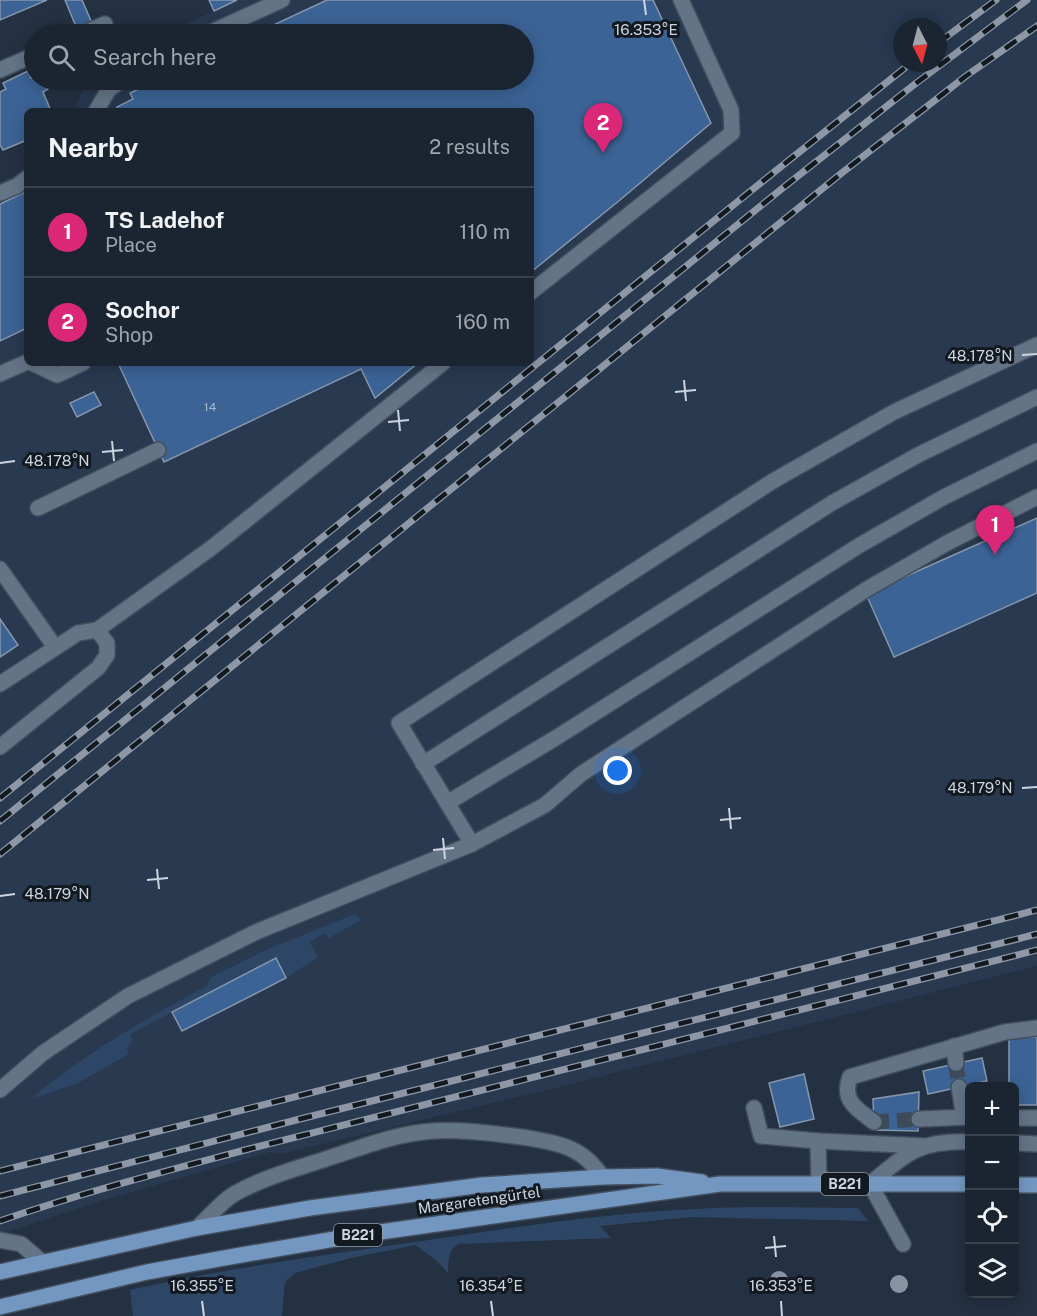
<!DOCTYPE html>
<meta charset="utf-8">
<style>
body{margin:0;font-family:"Public Sans",sans-serif;background:#242d3a;color:#f1f3f6}
.controls{position:absolute;right:18px;bottom:18px;display:grid;overflow:hidden;border-radius:9px;box-shadow:0 3px 15px #0003}
.controls button{width:54px;height:54px;display:grid;place-items:center;padding:0;border:0;border-bottom:2px solid #39424d;background:#1b2532;color:#f1f3f6;font:30px sans-serif}
.compass{position:absolute;left:893px;top:18px;width:54px;height:54px;border-radius:50%;background:#1b2532;box-shadow:0 3px 15px #0003;rotate:174deg}
.you{position:absolute;left:618px;top:771px;width:21px;height:21px;margin:-15px;border:4px solid #fff;border-radius:50%;background:#1a73e8;box-shadow:0 0 0 9px #1a73e833}
.badge{display:grid;place-items:center;width:39px;height:39px;border-radius:50%;background:#db2777;color:#fff;font-size:20px;font-weight:700}
.pin{position:absolute;translate:-50% -50px;filter:drop-shadow(0 2px 3px #0008)}
.pin::after{content:'';position:absolute;top:32px;width:21px;height:18px;background:inherit;clip-path:polygon(0 0,100% 0,50% 100%)}
.list{margin:0;padding:0;list-style:none}
h2{display:flex;justify-content:space-between;align-items:center;height:78px;margin:0;padding:0 24px;font-size:26px}
h2 small{font-size:20px;font-weight:400;color:#a0a5ac}
.list li{display:grid;grid-template-columns:39px 1fr auto;gap:18px;align-items:center;box-sizing:border-box;height:90px;padding:0 24px;border-top:2px solid #39424d}
.list b{display:block;font-size:22px;white-space:nowrap}
.list p{margin:0;font-size:20px;white-space:nowrap;color:#a0a5ac}
.list em{font-size:20px;font-style:normal;color:#a0a5ac}
.icon{flex:none;width:33px;height:33px;fill:none;stroke:currentColor;stroke-width:2;stroke-linecap:round;stroke-linejoin:round}
.map{position:relative;flex:none;width:1037px;height:1316px;overflow:hidden}
.search{position:absolute;background:#1b2532;box-shadow:0 3px 15px #0003;left:24px;top:24px;width:510px;height:66px;display:flex;align-items:center;gap:15px;box-sizing:border-box;padding:0 21px;border-radius:33px;color:#a0a5ac;font-size:22px}
.panel{position:absolute;background:#1b2532;box-shadow:0 3px 15px #0003;left:24px;top:108px;width:510px;height:258px;border-radius:9px}
.map>svg:first-child{display:block}
.built{fill:#283950;fill-rule:evenodd}
.green{fill:#2e4665}
.building{fill:#3b6395;stroke:#8696ab;stroke-width:1.5}
.lines{fill:none;stroke-linecap:round;stroke-linejoin:round}
.minor-tunnel{stroke:#3d4a5a;stroke-width:15;stroke-dasharray:15 8;stroke-linecap:butt}
.minor-casing{stroke:#424e5c;stroke-width:18}
.major-casing{stroke:#424e5c;stroke-width:18}
.minor{stroke:#647487;stroke-width:15}
.major{stroke:#7497c2;stroke-width:15}
.rail-casing{stroke:#8d97a5;stroke-width:7}
.rail{stroke:#121920;stroke-width:4.5;stroke-dasharray:14;stroke-linecap:butt}
.tree{fill:#8894a4}
.ticks{fill:none;stroke:#ccd5e0;stroke-width:2}
.labels{text-anchor:middle;dominant-baseline:central;stroke-width:6;stroke-linejoin:round;paint-order:stroke}
.number-label{font-size:12px;fill:#a8b8cd}
.shield{fill:#121920;stroke:#949da6;stroke-width:1.5}
.shield-label{font-size:14px;font-weight:bold;fill:#ccd5e0}
.street-label{font-size:15px;fill:#ccd5e0;stroke:#121920}
.ticks-label{font-size:15px;text-anchor:middle;fill:#ccd5e0;stroke:#121920;stroke-width:6;stroke-linejoin:round;paint-order:stroke}
</style>
<div class="map">
<svg width="1037" height="1316" viewBox="0 0 1037 1316">
<rect width="100%" height="100%" fill="#243142"/>
<path class="built" d="M237,0H1037V966L551,1089L281,1154L270,1152L101,1201L0,1234V182L12,177L27,166V363H531V111H75L80,96L90,80H524V34H164ZM902,27H938V63H902Z"/>
<g class="green">
<path d="M355,914L361,920L329,938L325,933L310,942L318,957L286,978L276,958L130,1034L132,1040L127,1049L129,1054L78,1083L31,1099C84,1054 145,1019 207,986L211,977L268,949Z"/>
<path d="M858,1208L868,1221L691,1217L600,1226L611,1238L459,1244C447,1250 449,1261 448,1273L436,1260L415,1245L351,1258L295,1273L285,1282L282,1316H133L130,1290C229,1268 329,1254 429,1240C517,1227 606,1213 695,1209C749,1206 804,1208 858,1208Z"/>
</g>
<g class="building">
<path d="M0,0H47L0,20Z"/>
<path d="M65,0H82L92,23L77,29Z"/>
<path d="M209,0H237L214,11Z"/>
<path d="M327,0H653L711,123L620,200L531,272V111H119L117,107L133,99L130,93L158,80H524V34H254Z"/>
<path d="M28,71L31,78L34,77V80H44L48,89L43,92L51,111H27V133H25L27,140L3,150L0,145V92L6,89L3,83Z"/>
<path d="M27,191V328L0,341V204Z"/>
<path d="M118,363H418L375,398L361,369L164,462Z"/>
<path d="M94,392L101,405L77,417L70,403Z"/>
<path d="M1037,518V593L894,657L866,594Z"/>
<path d="M0,619L18,645L0,657Z"/>
<path d="M276,958L286,978L182,1031L172,1012Z"/>
<path d="M1009,1037H1037V1105H1014V1086H1009Z"/>
<path d="M982,1058L987,1081L928,1094L923,1071Z"/>
<path d="M804,1074L814,1119L780,1127L769,1083Z"/>
<path d="M919,1092L918,1131L874,1130L873,1099Z"/>
</g>
<g class="lines">
<g class="minor-tunnel">
<path d="M956,1063L959,1087"/>
<path d="M874,1122L919,1119"/>
</g>
<g class="minor-casing">
<g id="minor">
<path d="M82,34L105,24"/>
<path d="M207,34L282,0"/>
<path d="M0,70L34,55"/>
<path d="M96,111L109,89L122,80"/>
<path d="M0,193L17,186L27,178"/>
<path d="M531,292L732,133L731,110L681,0"/>
<path d="M32,363L57,375L83,363"/>
<path d="M0,374L27,362"/>
<path d="M38,508L158,450"/>
<path d="M0,569L55,647"/>
<path d="M0,684L78,633L97,630L210,549L443,363"/>
<path d="M0,747L98,668L107,655V643L97,630"/>
<path d="M423,764L832,503L918,455L1037,397"/>
<path d="M447,803L554,739L860,545L944,497L1037,451"/>
<path d="M472,844L399,723L773,481L894,412L1037,345"/>
<path d="M954,1046L956,1063"/>
<path d="M959,1087L964,1117"/>
<path d="M0,1090L43,1053L128,996L256,932L472,844L545,805L581,774L867,589L947,543L1037,497"/>
<path d="M754,1108L761,1136L818,1141L925,1146"/>
<path d="M1014,1118H1037"/>
<path d="M919,1119L970,1117"/>
<path d="M874,1122C857,1109 841,1101 850,1077L1005,1032L1037,1028"/>
<path d="M818,1141L819,1184"/>
<path d="M1014,1143L1037,1144"/>
<path d="M197,1228C209,1217 220,1203 234,1194C264,1177 299,1168 332,1157C365,1146 399,1133 433,1131C461,1129 549,1137 573,1150C586,1156 594,1166 603,1177"/>
<path d="M0,1240L21,1244L42,1262"/>
<path d="M903,1244L870,1184C907,1153 919,1140 970,1142"/>
</g>
</g>
<g class="major-casing">
<g id="major">
<path d="M1014,1185H1037"/>
<path d="M0,1272L197,1228L310,1208L482,1185L603,1177L657,1176L702,1182"/>
<path d="M0,1307L147,1272L241,1255L352,1236L720,1184H970"/>
</g>
</g>
<use href="#minor" class="minor"/>
<use href="#major" class="major"/>
<g class="rail-casing">
<g id="rail">
<path d="M938,43L996,0"/>
<path d="M0,798L773,173L911,63"/>
<path d="M0,821L784,187L915,84L1027,0"/>
<path d="M0,854L843,172L966,76L1037,26"/>
<path d="M0,1171L1037,910"/>
<path d="M0,1196L300,1119L1037,934"/>
<path d="M0,1221C81,1193 163,1172 245,1150L1037,950"/>
</g>
</g>
<use href="#rail" class="rail"/>
</g>
<g class="tree">
<circle cx="779" cy="1280" r="9"/>
<circle cx="899" cy="1284" r="9"/>
</g>
<path class="ticks" d="M644,0L646,15M1022,355L1037,354M684,380L686,401M675,392L696,390M398,410L400,431M388,422L409,420M112,441L114,461M102,452L123,450M0,463L15,461M1022,788L1037,787M729,808L731,829M720,820L741,818M443,838L445,859M433,850L454,848M157,869L159,889M147,880L168,878M0,896L15,894M774,1236L776,1257M765,1248L786,1246M202,1301L204,1316M491,1301L493,1316M781,1301L782,1316"/>
<g class="labels">
<g class="number-label">
<text x="210" y="407">14</text>
</g>
<g class="shield">
<rect x="821" y="1173" width="48" height="22" rx="4.5"/>
<rect x="334" y="1224" width="48" height="22" rx="4.5"/>
</g>
<g class="shield-label">
<text x="845" y="1184">B221</text>
<text x="358" y="1235">B221</text>
</g>
<g class="street-label">
<text transform="translate(479 1200) rotate(-8)">Margaretengürtel</text>
</g>
</g>
<g class="ticks-label">
<text x="646" y="35">16.353°E</text>
<text x="980" y="361">48.178°N</text>
<text x="57" y="466">48.178°N</text>
<text x="980" y="793">48.179°N</text>
<text x="57" y="899">48.179°N</text>
<text x="202" y="1291">16.355°E</text>
<text x="491" y="1291">16.354°E</text>
<text x="781" y="1291">16.353°E</text>
</g>
</svg>
<div class="controls">
<button>+</button>
<button>−</button>
<button><svg class="icon" aria-label="locate" viewBox="0 0 24 24"><circle cx="12" cy="12" r="6"/><path d="M12 2v4M12 18v4M2 12h4M18 12h4"/></svg></button>
<button><svg class="icon" aria-label="layers" viewBox="0 0 24 24"><path d="M12 4l9 5-9 5-9-5zM3 14l9 5 9-5"/></svg></button>
</div>
<svg class="compass" viewBox="-18 -18 36 36"><path d="M0-13l5 13h-10z" fill="#e53935"/><path d="M0 13l5-13h-10z" fill="#a0a5ac"/></svg>
<div class="you"></div>
<div class="pin badge" style="left:995px;top:555px">1</div>
<div class="pin badge" style="left:603px;top:153px">2</div>
<div class="search"><svg class="icon" aria-label="search" viewBox="0 0 24 24"><circle cx="10" cy="10" r="6"/><path d="M15 15l6 6"/></svg>Search here</div>
<section class="panel">
<h2>Nearby<small>2 results</small></h2>
<ul class="list">
<li><span class="badge">1</span><div><b>TS Ladehof</b><p>Place</p></div><em>110 m</em></li>
<li><span class="badge">2</span><div><b>Sochor</b><p>Shop</p></div><em>160 m</em></li>
</ul>
</section>
</div>
